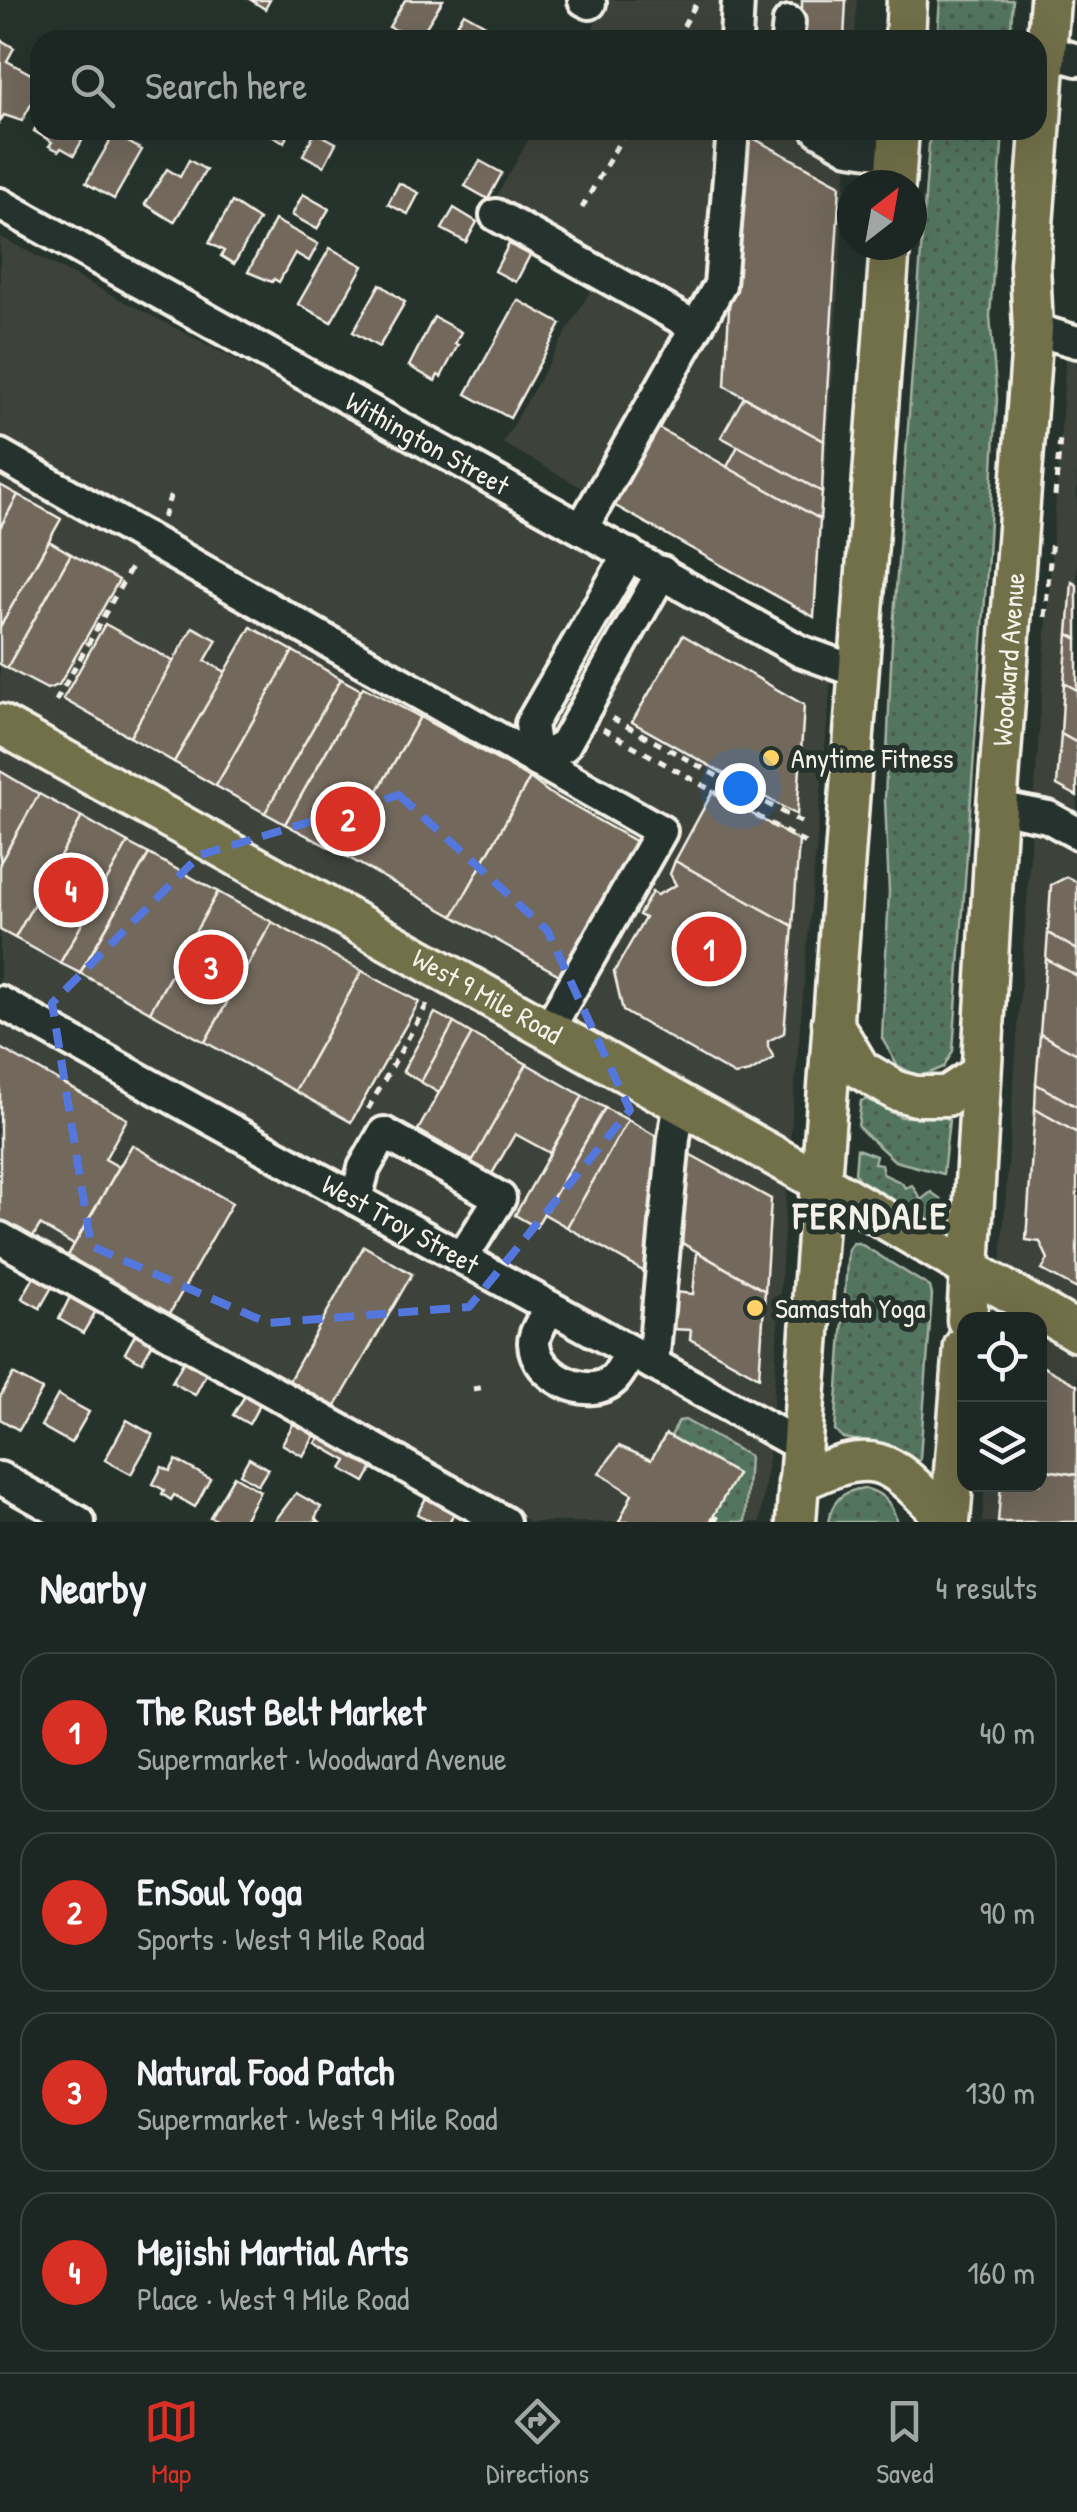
<!DOCTYPE html>
<meta charset="utf-8">
<style>
body{margin:0;font-family:"Patrick Hand",sans-serif;background:#252e2a;color:#f1f3f6}
.controls{position:absolute;right:30px;bottom:30px;display:grid;overflow:hidden;border-radius:20px;box-shadow:0 10px 40px #0002}
.controls button{width:90px;height:90px;display:grid;place-items:center;padding:0;border:0;border-bottom:2px solid #3a4340;background:#1c2622;color:#f1f3f6;font:50px sans-serif}
.compass{position:absolute;left:837px;top:170px;width:90px;height:90px;border-radius:50%;background:#1c2622;box-shadow:0 10px 40px #0002;rotate:31deg}
.you{position:absolute;left:740px;top:788px;width:35px;height:35px;margin:-25px;border:8px solid #fff;border-radius:50%;background:#1a73e8;box-shadow:0 0 0 15px #1a73e833}
.badge{display:grid;place-items:center;width:65px;height:65px;border-radius:50%;background:#d93025;color:#fff;font-size:32px;font-weight:700}
.pin{position:absolute;translate:-50% -50%;border:5px solid #fff;box-shadow:0 2px 10px #0006}
.list{margin:0;padding:0;list-style:none}
h2{display:flex;justify-content:space-between;align-items:center;height:130px;margin:0;padding:0 40px;font-size:42px}
h2 small{font-size:32px;font-weight:400;color:#a0a5a5}
.list li{display:grid;grid-template-columns:65px 1fr auto;gap:30px;align-items:center;box-sizing:border-box;height:160px;margin:0 20px 20px;padding:0 20px;border:2px solid #3a4340;border-radius:30px}
.list b{display:block;font-size:38px;white-space:nowrap}
.list p{margin:0;font-size:32px;white-space:nowrap;color:#a0a5a5}
.list em{font-size:32px;font-style:normal;color:#a0a5a5}
.icon{flex:none;width:55px;height:55px;fill:none;stroke:currentColor;stroke-width:2;stroke-linecap:round;stroke-linejoin:round}
.map{position:relative;flex:none;width:1077px;height:1522px;overflow:hidden}
.search{position:absolute;background:#1c2622;box-shadow:0 10px 40px #0002;left:30px;right:30px;top:30px;height:110px;display:flex;align-items:center;gap:25px;box-sizing:border-box;padding:0 35px;border-radius:30px;color:#a0a5a5;font-size:38px}
.sheet{height:850px;background:#1c2622}
nav{display:flex;justify-content:space-around;align-items:center;box-sizing:border-box;height:140px;border-top:2px solid #3a4340;background:#1c2622;font-size:28px;color:#a0a5a5}
nav a{display:grid;justify-items:center;gap:5px}
nav .on{color:#d93025}
.map>svg:first-child{display:block}
.built{fill:#3d433b}
.grass{fill:url(#grass-dots);stroke:#a4b2a3;stroke-width:2.5}
.building{fill:#72675b;stroke:#f4f1e8;stroke-width:2.5}
.lines{fill:none;stroke-linecap:round;stroke-linejoin:round}
.minor-casing{stroke:#f4f1e8;stroke-width:38}
.major-casing{stroke:#f4f1e8;stroke-width:45}
.path{stroke:#f4f1e8;stroke-width:5;stroke-dasharray:8 8;stroke-linecap:butt}
.minor{stroke:#26332d;stroke-width:30}
.major{stroke:#71704a;stroke-width:38}
.marked{fill:none;stroke:#5377dc;stroke-width:8;stroke-dasharray:20 12;stroke-linejoin:round}
.poi-dot{fill:#ffd166;stroke:#26332d;stroke-width:4}
.labels{text-anchor:middle;dominant-baseline:central;stroke-width:10;stroke-linejoin:round;paint-order:stroke}
.street-label{font-size:28px;fill:#f4f1e8;stroke:#26332d}
.poi-label{font-size:28px;fill:#f4f1e8;stroke:#26332d;text-anchor:start}
.district-label{font-size:38px;font-weight:bold;letter-spacing:2.5px;fill:#f4f1e8;stroke:#26332d}
</style>
<div class="map">
<svg width="1077" height="1522" viewBox="0 0 1077 1522">
<defs>
<pattern id="grass-dots" width="8" height="8" patternUnits="userSpaceOnUse" patternTransform="scale(2.5)"><rect width="8" height="8" fill="#53745e"/><path d="M2 2h.1M6 6h.1" fill="none" stroke="#4e5c51" stroke-width="1.8" stroke-linecap="round"/></pattern>
</defs>
<rect width="100%" height="100%" fill="#26332d"/>
<filter id="ink" filterUnits="userSpaceOnUse"><feTurbulence type="fractalNoise" baseFrequency=".01" numOctaves="2"/><feDisplacementMap in="SourceGraphic" scale="20" xChannelSelector="R" yChannelSelector="G"/><feConvolveMatrix kernelMatrix="1 2 1 2 8 2 1 2 1" color-interpolation-filters="sRGB"/></filter>
<g filter="url(#ink)">
<g class="built">
<path d="M609,0H857L855,40H586Z"/>
<path d="M534,130H849L815,620L503,443L607,262L495,199Z"/>
<path d="M0,237L832,669L789,1152L771,1435L760,1522H530L0,1223Z"/>
<path d="M1067,342L1077,346V1522H982L985,1485L1040,1484V1320L997,1319Z"/>
</g>
<g class="grass">
<path d="M940,0H1013L1010,40H937Z"/>
<path d="M930,130H1003L990,316L997,399L988,556L953,1051L944,1067L920,1077L897,1065L882,1038L889,892L885,799L892,643Z"/>
<path d="M867,1099L901,1117H945L949,1120L943,1174L895,1161L858,1127L861,1101Z"/>
<path d="M857,1149L876,1156L874,1163L881,1164L883,1174L902,1183L905,1188L912,1185L921,1200L931,1192L942,1200L937,1224L928,1223L860,1182L855,1173Z"/>
<path d="M853,1243H859L930,1287L932,1295L921,1444L920,1460L916,1462L878,1444L843,1438L835,1431L848,1249Z"/>
<path d="M685,1420L749,1456L745,1522H710L737,1474L671,1436L679,1421Z"/>
<path d="M864,1488C883,1493 892,1502 897,1522H828C832,1501 842,1491 864,1488Z"/>
</g>
<g class="building">
<path d="M251,0H270L265,9Z"/>
<path d="M405,0H443L418,40L389,27Z"/>
<path d="M802,0H846L844,40H796L779,21V7L802,8Z"/>
<path d="M464,13L498,32L493,40H448Z"/>
<path d="M1,40L14,48L7,61L40,79V88L22,121L4,115L0,121Z"/>
<path d="M40,120V130H88L74,155L61,148L59,151L49,146L52,142L34,131Z"/>
<path d="M261,130H290L284,142Z"/>
<path d="M738,130L840,185L824,441L725,386Z"/>
<path d="M315,132L336,143L324,166L303,155Z"/>
<path d="M114,134L142,150L114,199L86,183Z"/>
<path d="M189,160L206,170L174,222L145,204L167,169L180,177Z"/>
<path d="M480,161L502,173L488,199L465,186Z"/>
<path d="M399,183L419,193L408,214L388,204Z"/>
<path d="M303,194L329,209L317,229L292,215Z"/>
<path d="M232,202L259,220L234,264L221,256L224,251L209,243Z"/>
<path d="M454,208L477,222L466,242L442,229Z"/>
<path d="M275,220L318,244L309,261L295,253L279,282L274,279L272,282L248,272Z"/>
<path d="M509,244L530,255L516,282L495,271Z"/>
<path d="M330,248L363,266L331,322L298,304Z"/>
<path d="M380,284L405,302L379,347L353,332Z"/>
<path d="M518,300L561,324L510,418L466,394Z"/>
<path d="M434,317L461,332L455,344L458,345L441,377L438,375L435,381L409,366Z"/>
<path d="M744,397L824,441L822,492L721,437Z"/>
<path d="M655,426L820,519L814,617L612,504Z"/>
<path d="M738,446L822,492L820,519L727,467Z"/>
<path d="M0,485L18,495L0,528Z"/>
<path d="M18,495L61,519L0,627V528Z"/>
<path d="M49,541L71,554L7,668L0,664V627Z"/>
<path d="M71,554L119,580L59,685L47,689L7,668Z"/>
<path d="M1072,582L1077,585V639L1068,634Z"/>
<path d="M105,624L173,661L130,737L63,699Z"/>
<path d="M193,627L217,640L205,661L226,672L174,762L130,737Z"/>
<path d="M251,627L293,651L216,786L174,762Z"/>
<path d="M1068,634L1077,639V690L1064,683Z"/>
<path d="M683,635L804,705L797,815L632,722Z"/>
<path d="M293,651L341,679L265,813L216,786Z"/>
<path d="M341,679L361,690L285,824L265,813Z"/>
<path d="M1064,683L1077,690V743L1061,734Z"/>
<path d="M363,687L420,717L342,854L285,824Z"/>
<path d="M420,717L530,778L453,916L342,854Z"/>
<path d="M1061,734L1077,743V796L1057,785Z"/>
<path d="M0,771L39,794L0,863Z"/>
<path d="M530,778L548,792L640,844L565,978L453,916Z"/>
<path d="M713,791L799,841L793,926L675,861Z"/>
<path d="M39,794L82,817L15,938L0,930V863Z"/>
<path d="M82,817L128,843L60,963L15,938Z"/>
<path d="M128,843L149,854L80,973L60,963Z"/>
<path d="M149,854L218,892L150,1012L80,973Z"/>
<path d="M675,861L793,926L784,1033L768,1041V1047L774,1058L750,1072L735,1075L623,1011L614,972L645,918L639,915L652,892L657,895L676,885L670,874Z"/>
<path d="M1067,877L1077,882V950L1048,933L1051,885Z"/>
<path d="M218,892L272,922L205,1042L150,1012Z"/>
<path d="M272,922L362,971L295,1091L205,1042Z"/>
<path d="M1048,933L1077,950V976L1046,959Z"/>
<path d="M1046,959L1077,976V1054L1040,1034Z"/>
<path d="M362,971L419,1002L351,1122L295,1091Z"/>
<path d="M435,1013L454,1023L421,1082L403,1071Z"/>
<path d="M454,1023L472,1034L439,1093L421,1082Z"/>
<path d="M472,1034L527,1064L473,1161L418,1130Z"/>
<path d="M1040,1034L1077,1054V1107L1036,1084Z"/>
<path d="M0,1048L127,1119L105,1159L119,1167L74,1245L40,1225L31,1240L0,1223Z"/>
<path d="M527,1064L583,1096L550,1153L515,1134L489,1179L469,1167Z"/>
<path d="M1036,1084L1077,1107V1133L1035,1109Z"/>
<path d="M583,1096L605,1108L536,1227L515,1215Z"/>
<path d="M605,1108L628,1120L567,1227L544,1214Z"/>
<path d="M1035,1109L1077,1133V1289L1042,1270L1048,1259L1040,1242L1026,1240Z"/>
<path d="M628,1120L663,1140L653,1267L643,1271L567,1227Z"/>
<path d="M132,1145L232,1203L166,1320L64,1262Z"/>
<path d="M682,1150L771,1199L765,1291L677,1240Z"/>
<path d="M364,1246L412,1274L332,1413L286,1386Z"/>
<path d="M697,1252L765,1291L759,1377L690,1339L691,1330L671,1329L674,1292L693,1294Z"/>
<path d="M34,1277L52,1287L40,1308L22,1298Z"/>
<path d="M70,1297L96,1311L83,1333L59,1319Z"/>
<path d="M137,1331L154,1341L142,1362L125,1353Z"/>
<path d="M185,1359L207,1372L195,1395L172,1382Z"/>
<path d="M1040,1365L1077,1385V1475L1040,1469Z"/>
<path d="M13,1374L42,1390L19,1430L0,1419V1397Z"/>
<path d="M246,1394L261,1402L249,1424L233,1415Z"/>
<path d="M58,1395L89,1412L71,1443L41,1426Z"/>
<path d="M127,1420L153,1435L131,1474L105,1460Z"/>
<path d="M295,1421L316,1433L303,1456L282,1444Z"/>
<path d="M324,1430L377,1460L365,1482L342,1469L347,1461L316,1443Z"/>
<path d="M666,1434L737,1474L710,1522H619L632,1494L599,1473L619,1446L651,1460Z"/>
<path d="M249,1458L268,1469L258,1485L240,1474Z"/>
<path d="M176,1460L210,1479L195,1507L174,1495L171,1500L162,1494L164,1490L153,1484L162,1467L170,1471Z"/>
<path d="M1040,1469L1077,1475V1522H998L1001,1484H1040Z"/>
<path d="M234,1476L260,1491L243,1522H220L210,1517Z"/>
<path d="M296,1493L321,1507L315,1518L320,1522H274Z"/>
<path d="M429,1493L457,1509L449,1522H432L417,1514Z"/>
</g>
<g class="lines">
<g class="minor-casing">
<g id="minor">
<path d="M584,0L590,3"/>
<path d="M736,40L738,0"/>
<path d="M787,40L789,22"/>
<path d="M1046,51L1077,60"/>
<path d="M818,130L849,148L897,155"/>
<path id="s1" d="M0,204L800,651L858,672"/>
<path d="M496,215L696,327"/>
<path d="M1033,329L1077,342"/>
<path d="M0,455L661,831L548,1030"/>
<path d="M582,528L720,285L733,130"/>
<path d="M629,554L531,724L536,761L564,746L662,572"/>
<path d="M997,807L1048,817L1077,833"/>
<path id="s2" d="M0,1002L801,1446"/>
<path d="M356,1199L364,1168L384,1133L500,1198L462,1258"/>
<path d="M0,1238L504,1522"/>
<path d="M550,1307C545,1318 534,1331 534,1343C535,1376 589,1403 614,1379C621,1372 626,1360 631,1352"/>
<path d="M653,1364L674,1138L680,1103"/>
<path d="M0,1478L79,1522"/>
</g>
</g>
<g class="major-casing">
<g id="major">
<path d="M905,40L907,0"/>
<path d="M895,185L899,130"/>
<path id="s3" d="M0,724L821,1182L1077,1332"/>
<path d="M832,1022L860,1069L897,1091L916,1096H947L980,1074"/>
<path id="s4" d="M967,1320L997,807L1033,329L1030,265L1050,0"/>
<path d="M798,1483C881,1442 891,1463 949,1522"/>
<path d="M796,1522L890,245"/>
<path d="M950,1522L964,1346"/>
</g>
</g>
<g class="path">
<path d="M676,40L698,0"/>
<path d="M582,208L626,130"/>
<path d="M1055,496L1060,438"/>
<path d="M163,518L173,488"/>
<path d="M1045,617L1052,539"/>
<path d="M56,701L133,564"/>
<path d="M612,718L806,825"/>
<path d="M603,729L805,843"/>
<path d="M368,1109L429,1001"/>
<path d="M473,1389L485,1387"/>
<path d="M713,1522L716,1518L723,1522"/>
</g>
<use href="#minor" class="minor"/>
<use href="#major" class="major"/>
</g>
</g>
<path class="marked" d="M399,795L547,930L630,1110L469,1307L268,1323L91,1246L52,1003L200,855Z"/>
<g class="poi-dot">
<circle cx="771" cy="758" r="10"/>
<circle cx="755" cy="1308" r="10"/>
</g>
<g class="labels">
<g class="street-label">
<text stroke="none"><textPath href="#s1" startOffset="490">Withington Street</textPath></text>
<text stroke="none"><textPath href="#s4" startOffset="662">Woodward Avenue</textPath></text>
<text stroke="none"><textPath href="#s3" startOffset="558">West 9 Mile Road</textPath></text>
<text stroke="none"><textPath href="#s2" startOffset="458">West Troy Street</textPath></text>
</g>
<g class="poi-label">
<text x="791" y="758">Anytime Fitness</text>
<text x="775" y="1308">Samastah Yoga</text>
</g>
<g class="district-label">
<text x="871" y="1215">FERNDALE</text>
</g>
</g>
</svg>
<div class="controls">
<button><svg class="icon" aria-label="locate" viewBox="0 0 24 24"><circle cx="12" cy="12" r="6"/><path d="M12 2v4M12 18v4M2 12h4M18 12h4"/></svg></button>
<button><svg class="icon" aria-label="layers" viewBox="0 0 24 24"><path d="M12 4l9 5-9 5-9-5zM3 14l9 5 9-5"/></svg></button>
</div>
<svg class="compass" viewBox="-18 -18 36 36"><path d="M0-13l5 13h-10z" fill="#e53935"/><path d="M0 13l5-13h-10z" fill="#a0a5a5"/></svg>
<div class="you"></div>
<div class="pin badge" style="left:709px;top:949px">1</div>
<div class="pin badge" style="left:348px;top:819px">2</div>
<div class="pin badge" style="left:211px;top:967px">3</div>
<div class="pin badge" style="left:71px;top:890px">4</div>
<div class="search"><svg class="icon" aria-label="search" viewBox="0 0 24 24"><circle cx="10" cy="10" r="6"/><path d="M15 15l6 6"/></svg>Search here</div>
</div>
<section class="sheet">
<h2>Nearby<small>4 results</small></h2>
<ul class="list">
<li><span class="badge">1</span><div><b>The Rust Belt Market</b><p>Supermarket · Woodward Avenue</p></div><em>40 m</em></li>
<li><span class="badge">2</span><div><b>EnSoul Yoga</b><p>Sports · West 9 Mile Road</p></div><em>90 m</em></li>
<li><span class="badge">3</span><div><b>Natural Food Patch</b><p>Supermarket · West 9 Mile Road</p></div><em>130 m</em></li>
<li><span class="badge">4</span><div><b>Mejishi Martial Arts</b><p>Place · West 9 Mile Road</p></div><em>160 m</em></li>
</ul>
</section>
<nav>
<a class="on"><svg class="icon" aria-label="map" viewBox="0 0 24 24"><path d="M3 6l6-2 6 2 6-2v14l-6 2-6-2-6 2zM9 4v14M15 6v14"/></svg>Map</a>
<a><svg class="icon" aria-label="directions" viewBox="0 0 24 24"><path d="M12 3l9 9-9 9-9-9zM9 14v-3h6M13 9l2 2-2 2"/></svg>Directions</a>
<a><svg class="icon" aria-label="saved" viewBox="0 0 24 24"><path d="M7 4h10v16l-5-4-5 4z"/></svg>Saved</a>
</nav>
